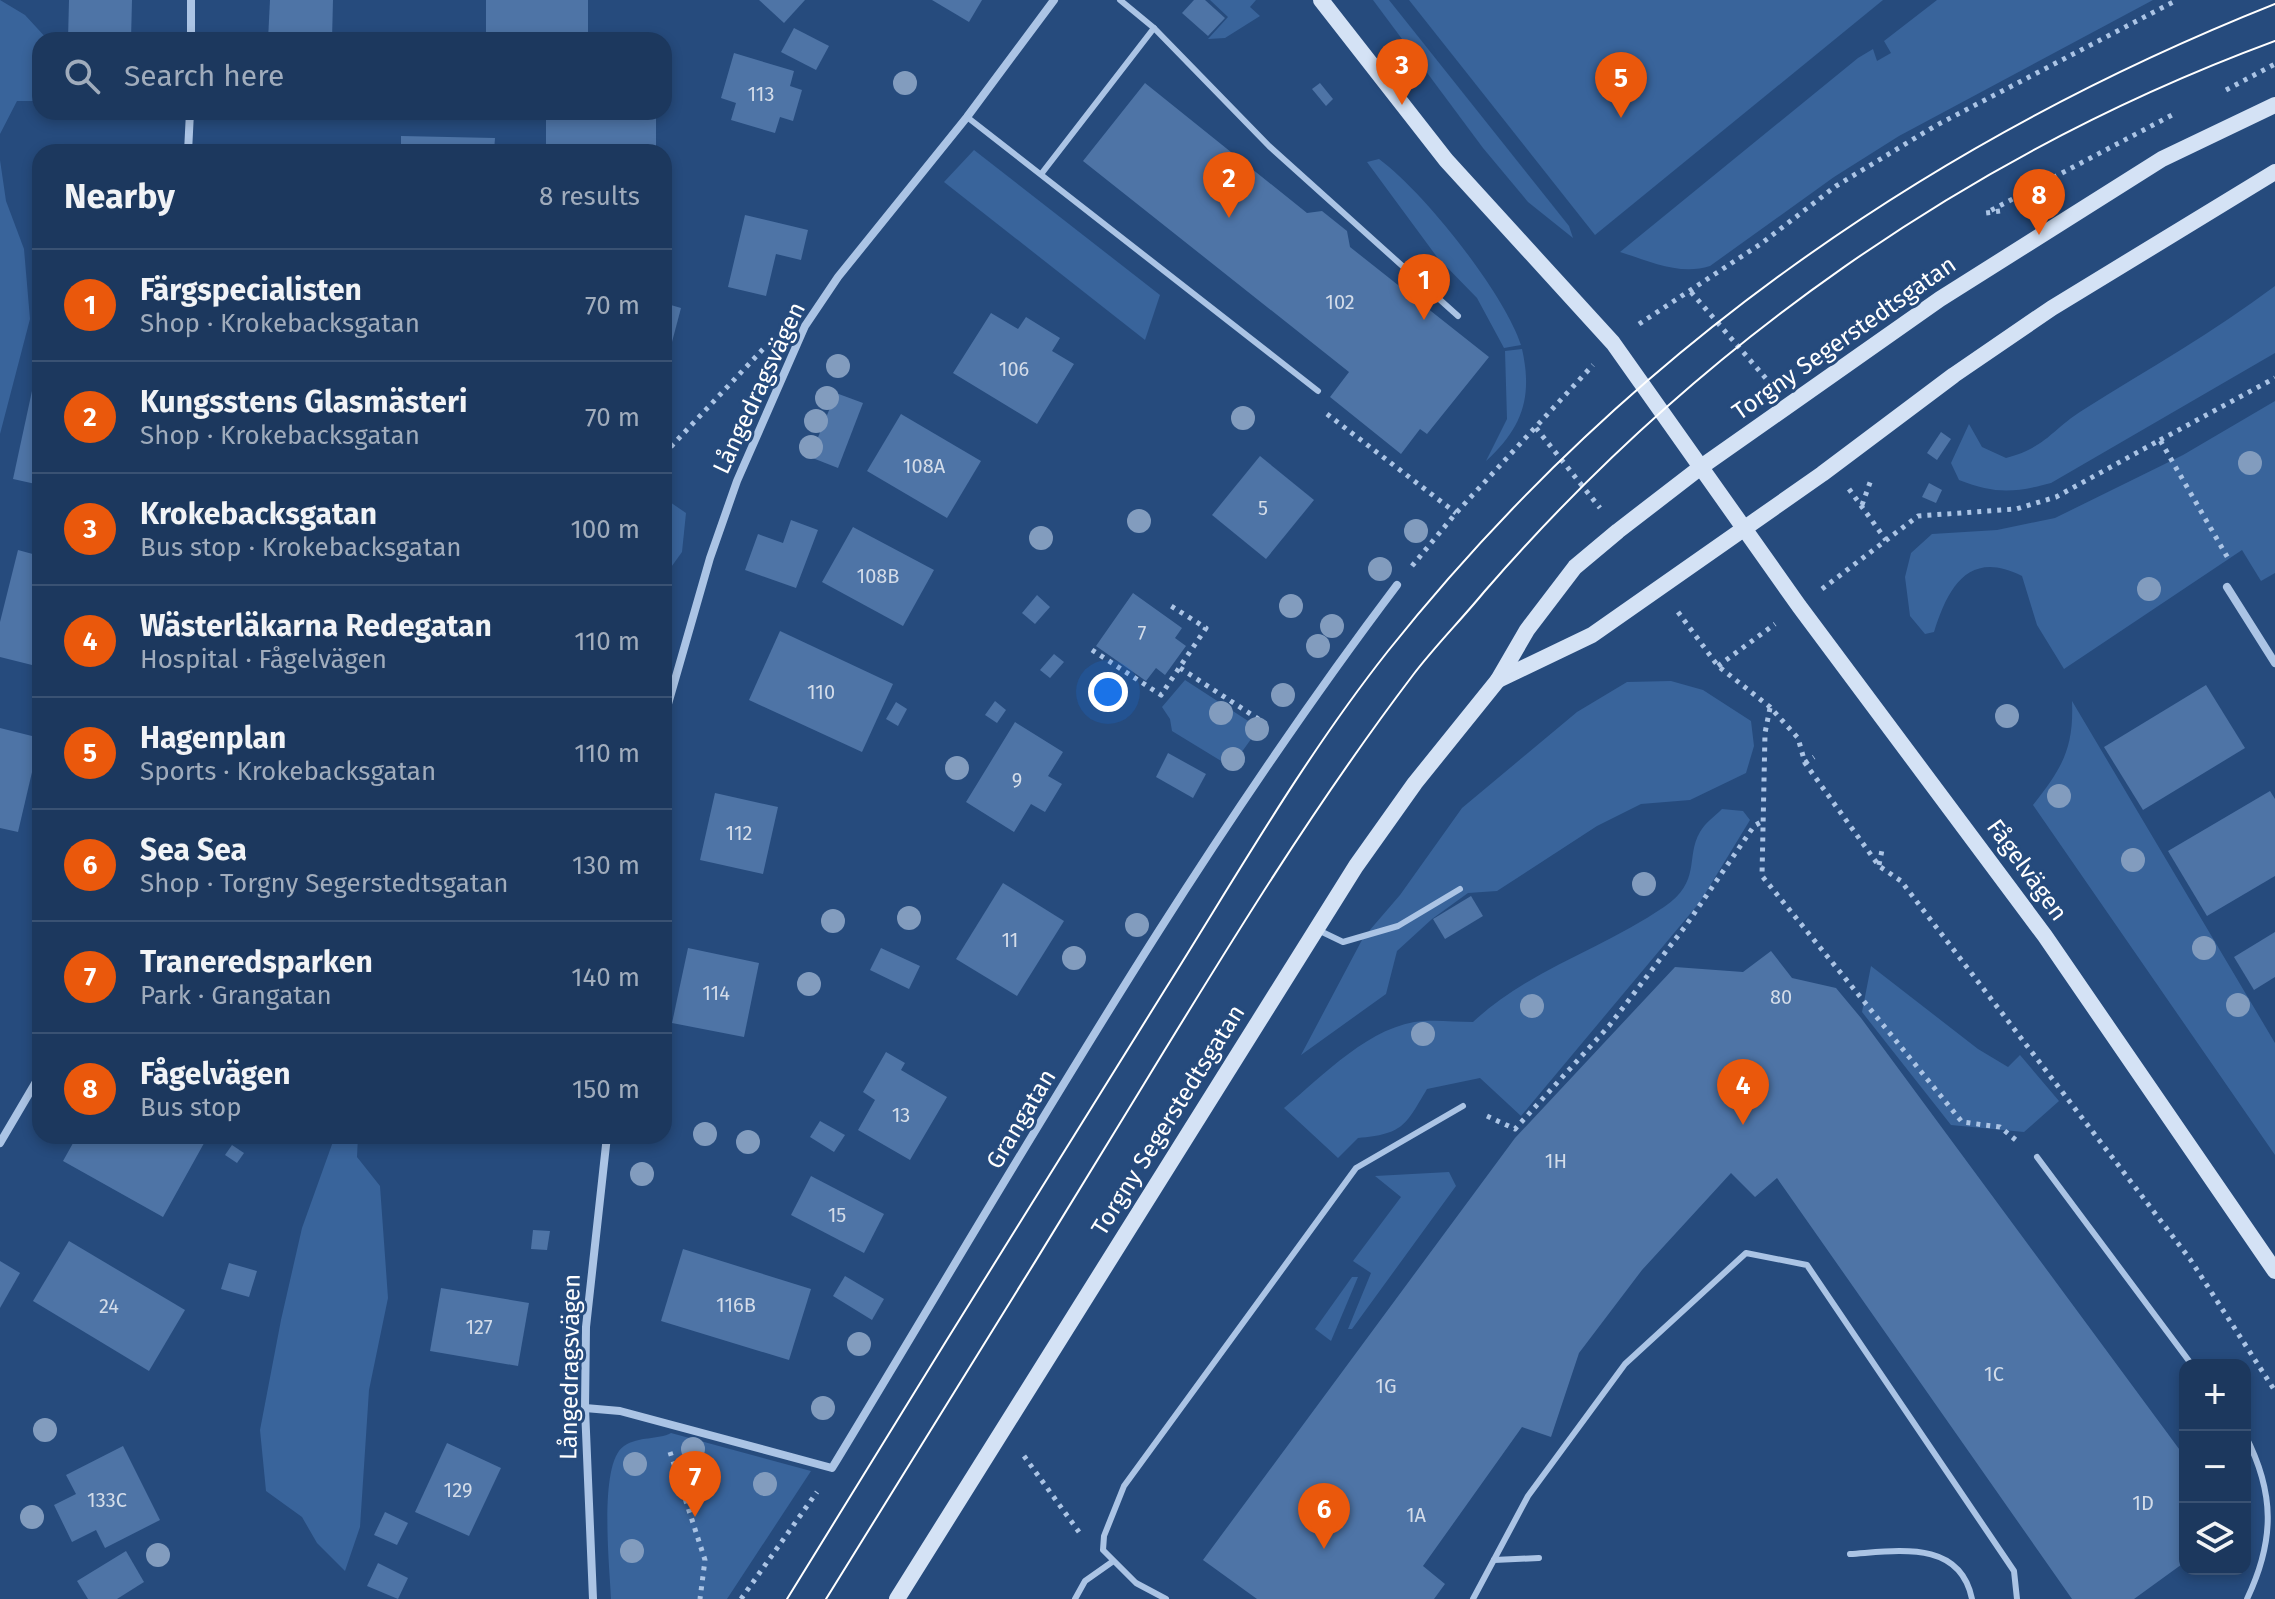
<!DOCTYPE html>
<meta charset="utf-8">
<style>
body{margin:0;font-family:"Fira Sans",sans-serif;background:#253f64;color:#f1f3f6}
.controls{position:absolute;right:24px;bottom:24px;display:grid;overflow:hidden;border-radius:16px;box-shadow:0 4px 12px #0003}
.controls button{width:72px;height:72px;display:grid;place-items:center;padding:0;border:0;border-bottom:2px solid #3a5273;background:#1c385e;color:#f1f3f6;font:40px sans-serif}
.you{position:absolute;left:1108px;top:692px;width:28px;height:28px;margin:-20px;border:6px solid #fff;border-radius:50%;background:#1a73e8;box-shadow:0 0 0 12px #1a73e833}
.badge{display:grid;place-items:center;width:52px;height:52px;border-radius:50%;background:#ea580c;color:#fff;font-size:26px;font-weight:700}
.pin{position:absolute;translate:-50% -66px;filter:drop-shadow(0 2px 4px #0008)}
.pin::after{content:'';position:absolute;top:42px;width:28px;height:24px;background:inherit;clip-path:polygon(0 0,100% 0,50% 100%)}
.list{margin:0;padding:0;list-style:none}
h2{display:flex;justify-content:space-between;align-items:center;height:104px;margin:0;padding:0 32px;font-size:34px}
h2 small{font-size:26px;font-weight:400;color:#a0acbc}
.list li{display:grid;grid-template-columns:52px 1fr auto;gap:24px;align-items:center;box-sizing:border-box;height:112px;padding:0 32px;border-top:2px solid #3a5273}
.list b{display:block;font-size:30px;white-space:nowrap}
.list p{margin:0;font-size:26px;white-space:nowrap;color:#a0acbc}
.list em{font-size:26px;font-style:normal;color:#a0acbc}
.icon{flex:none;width:44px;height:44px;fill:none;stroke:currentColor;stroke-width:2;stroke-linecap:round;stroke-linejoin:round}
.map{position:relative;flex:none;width:2275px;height:1599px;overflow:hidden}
.search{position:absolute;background:#1c385e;box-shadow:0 4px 12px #0003;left:32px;top:32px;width:640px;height:88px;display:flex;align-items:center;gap:20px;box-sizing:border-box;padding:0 28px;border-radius:24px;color:#a0acbc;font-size:30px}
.panel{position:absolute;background:#1c385e;box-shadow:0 4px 12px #0003;left:32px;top:144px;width:640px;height:1000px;border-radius:24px}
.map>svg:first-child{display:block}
.green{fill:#39649b}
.building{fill:#4e74a6}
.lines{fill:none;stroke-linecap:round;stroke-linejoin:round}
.path{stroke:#abc4e5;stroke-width:5;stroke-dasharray:4 6;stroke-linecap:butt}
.lane{stroke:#abc4e5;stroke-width:6}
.street{stroke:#abc4e5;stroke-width:8}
.secondary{stroke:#d4e2f5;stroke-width:16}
.tram{stroke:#fff;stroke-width:2}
.tree{fill:#829cbe}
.labels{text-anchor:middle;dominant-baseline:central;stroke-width:6;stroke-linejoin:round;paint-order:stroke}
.number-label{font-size:20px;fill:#d3dce9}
.street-label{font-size:24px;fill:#fff;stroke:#264b7d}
</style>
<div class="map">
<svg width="2275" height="1599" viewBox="0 0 2275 1599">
<rect width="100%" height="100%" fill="#264b7d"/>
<g class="green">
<path d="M0,0L25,15L48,40H40V101H17L0,134Z"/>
<path d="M1210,0H1256L1250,7L1260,16L1225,38L1208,39L1228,17Z"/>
<path d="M1373,0H1389L1569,226L1573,238L1528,202L1483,148Z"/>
<path d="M1409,0H1883L1595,235Z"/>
<path d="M1937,0H2153L1899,136L1834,177L1710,266C1680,276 1649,261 1620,252L1858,58L1873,49L1877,61L1891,53L1884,41Z"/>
<path d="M974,150L1160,295L1145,340L944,182Z"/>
<path d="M1379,159C1424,192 1504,293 1521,345L1504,348L1477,298L1437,257L1367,162Z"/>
<path d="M0,160L6,201L24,249L30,319L0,434Z"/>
<path d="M2275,286V353L2051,483C2014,493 1995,494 1959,480L1951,463L1969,424L1982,447L2006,458C2047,447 2051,430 2083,410C2148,369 2214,332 2275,286Z"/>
<path d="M1522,349C1533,398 1522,428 1486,461L1507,419L1505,351Z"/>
<path d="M2275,401V573L2261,581L2242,550L2064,669L2037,625L2022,576C1969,549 1948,587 1934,632L1925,634L1910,616L1905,577L1911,553L1932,534L1997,530L2055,518L2183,455Z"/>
<path d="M664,498L686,513L682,552L664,577Z"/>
<path d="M1185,680L1259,728L1231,767L1172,731L1170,719L1162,707Z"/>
<path d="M1671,681L1703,690L1751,721L1754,746L1746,773L1690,800L1641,804L1597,826L1497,891L1468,893L1432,919L1397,951L1386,994L1301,1055L1363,938L1400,895L1462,808L1577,712L1627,682Z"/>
<path d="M2072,701L2275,1043V1155L2033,805C2062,768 2074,749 2072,701Z"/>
<path d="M1722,809L1743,811L1750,820L1700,902L1521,1116L1480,1078L1427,1089C1405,1126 1403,1134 1358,1138L1338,1158L1284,1108C1323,1076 1371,1024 1424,1021C1440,1020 1457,1022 1473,1022C1528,970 1603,949 1664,907C1702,881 1685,858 1700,832C1705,823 1715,816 1722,809Z"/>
<path d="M1871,966L1978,1049L2008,1067L2020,1055L2059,1101L2024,1132L1951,1125L1862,1012Z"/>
<path d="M335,1136H358L357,1157L380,1186L388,1298L369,1390L360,1527L345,1571L317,1543L302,1517L266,1491L260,1430L281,1320L302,1228Z"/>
<path d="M1449,1172L1456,1186L1352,1329H1348L1371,1273L1353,1261L1401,1197L1375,1176Z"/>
<path d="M1352,1277H1358L1331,1341L1315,1329Z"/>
<path d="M671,1433L811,1471L727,1599H611C610,1569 598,1463 624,1446C639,1436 658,1440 671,1433Z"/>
</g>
<g class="building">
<path d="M69,0H132L131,40H68Z"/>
<path d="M270,0H333L332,40H268Z"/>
<rect x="486" y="0" width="102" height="40"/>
<path d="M759,0H805L784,23Z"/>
<path d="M932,0H982L969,22Z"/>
<path d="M1194,0H1205L1225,18L1208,36L1182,13Z"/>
<path d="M794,28L829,46L816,70L781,52Z"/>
<path d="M734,53L794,71L790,86L802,90L793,121L780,117L775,133L731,120L736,103L721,98Z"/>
<path d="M1145,83L1307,213L1322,211L1347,231L1350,247L1489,357L1427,434L1420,429L1401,454L1330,397L1349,372L1083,161Z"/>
<path d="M1320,83L1333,99L1326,106L1312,89Z"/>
<path d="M656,112V152H546V113Z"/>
<path d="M401,136L495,138L494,152H401Z"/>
<path d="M745,215L808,230L801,260L776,254L766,296L728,287Z"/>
<path d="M664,303L681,308L672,342L664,339Z"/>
<path d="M991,313L1018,329L1026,317L1060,338L1052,351L1074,364L1037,424L953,373Z"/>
<path d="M35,377L40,378V485L13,479Z"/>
<path d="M836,393L863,403L838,468L810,457Z"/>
<path d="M901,414L981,461L947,518L867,471Z"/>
<path d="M1941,432L1951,439L1937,460L1927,453Z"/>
<path d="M1260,456L1314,500L1266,559L1212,515Z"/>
<path d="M1929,483L1942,490L1936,503L1922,497Z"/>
<path d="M791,520L818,530L796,588L745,570L758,534L783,543Z"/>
<path d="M853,527L934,570L903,626L822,582Z"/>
<path d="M18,550L40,556V667L0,657V622Z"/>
<path d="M1133,593L1182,628L1175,638L1186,646L1165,675L1156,668L1146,681L1096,646Z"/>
<path d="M1037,595L1050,607L1035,624L1022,613Z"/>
<path d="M780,631L893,684L862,752L749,700Z"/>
<path d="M1054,654L1064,662L1050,678L1040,670Z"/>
<path d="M2206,685L2245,748L2143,810L2104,747Z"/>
<path d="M995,701L1006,710L997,723L985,715Z"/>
<path d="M896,702L907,709L898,726L886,719Z"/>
<path d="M1015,722L1063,752L1048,776L1062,784L1045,812L1031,804L1014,832L966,802Z"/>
<path d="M0,728L40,738L18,832L0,828Z"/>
<path d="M1168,753L1206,774L1193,798L1156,777Z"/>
<path d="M2270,791L2275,799V876L2207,916L2168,851Z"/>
<path d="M715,793L778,807L763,874L700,860Z"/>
<path d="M1003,883L1064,921L1017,996L956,959Z"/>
<path d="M1471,896L1483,916L1445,939L1433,919Z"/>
<path d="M2275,932V977L2254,990L2234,957Z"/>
<path d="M688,948L759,963L744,1037L672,1023Z"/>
<path d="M881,948L920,966L909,989L870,970Z"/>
<path d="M1771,951L1792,978L1836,988L1861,1018L2185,1457V1562L2134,1599H2072L1777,1178L1755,1197L1731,1173L1642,1270L1579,1353L1551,1437L1522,1427L1423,1566L1445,1584L1434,1599H1257L1203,1560L1515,1138L1675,967L1743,972Z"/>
<path d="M886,1052L905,1063L901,1070L947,1097L910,1160L858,1130L875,1100L863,1092Z"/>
<path d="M820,1121L845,1135L834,1152L810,1137Z"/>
<path d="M77,1136L130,1137L208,1136L163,1217L63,1161Z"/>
<path d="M520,1136H541L540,1140Z"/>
<path d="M232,1145L244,1153L237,1163L225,1155Z"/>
<path d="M811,1176L884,1214L864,1253L791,1215Z"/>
<path d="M533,1230L550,1231L547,1250L531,1249Z"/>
<path d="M69,1241L185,1310L149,1371L33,1301Z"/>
<path d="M683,1249L811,1289L789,1360L661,1321Z"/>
<path d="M0,1261L20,1273L0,1308Z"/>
<path d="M229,1263L257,1271L249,1297L221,1289Z"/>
<path d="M845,1276L884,1299L872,1320L833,1296Z"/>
<path d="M441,1288L529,1303L518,1366L430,1351Z"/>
<path d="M447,1443L501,1468L469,1536L415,1512Z"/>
<path d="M123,1446L160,1520L105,1548L96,1530L72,1542L54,1505L76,1494L66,1475Z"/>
<path d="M385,1512L408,1523L397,1545L374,1535Z"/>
<path d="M126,1551L144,1582L117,1599H88L77,1581Z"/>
<path d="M378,1563L408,1578L398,1599L367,1586Z"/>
</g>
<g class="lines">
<g class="path">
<path d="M2226,90L2275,64"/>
<path d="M2000,211L1986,213L2174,114"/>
<path d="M1691,292L1769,382"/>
<path d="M1639,324L1762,243L1836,186L1935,126L2177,0"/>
<path d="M1327,414L1456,513"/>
<path d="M1536,428L1600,508"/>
<path d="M2160,440L2275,378"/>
<path d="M664,454L765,347"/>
<path d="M1849,489L1886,540"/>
<path d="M1862,505L1872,477"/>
<path d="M1412,566L1456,513L1593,365"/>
<path d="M1822,589L1918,516L2016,509L2056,497L2160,440L2229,560"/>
<path d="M1678,612L1718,666L1770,707L1798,738L1805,763L1879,866L1901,881L2190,1259L2275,1391"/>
<path d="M1092,650L1161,695L1206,628L1171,606"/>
<path d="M1718,666L1775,624"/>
<path d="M1180,668L1266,724"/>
<path d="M1770,708L1765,733L1762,876L1962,1122L2000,1127L2017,1141"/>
<path d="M1805,763L1814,757"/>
<path d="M1879,865L1882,850"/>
<path d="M1487,1116L1515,1129L1609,1026L1687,924L1754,826L1761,822"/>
<path d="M670,1452L705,1560L700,1599"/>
<path d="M1024,1456L1079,1532"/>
<path d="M741,1599L817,1492"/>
</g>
<g class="lane">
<path d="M1120,0L1154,28L1269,146L1458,316"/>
<path d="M967,117L1318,391"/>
<path d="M1042,173L1154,28"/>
<path d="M1318,930L1343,942L1398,926L1460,889"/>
<path d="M2037,1157L2192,1365"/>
<path d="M2245,1435C2275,1493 2275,1540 2247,1599"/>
<path d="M1850,1554C1897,1551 1960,1539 1972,1599"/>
<path d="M1494,1560L1539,1558"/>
<path d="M1075,1599L1085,1581L1112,1562"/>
<path d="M1166,1599L1136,1583L1103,1550L1104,1536L1124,1486L1356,1168L1463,1106"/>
<path d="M1473,1599L1528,1496L1625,1364L1746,1253L1807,1265L2014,1571L2017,1599"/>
</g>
<g class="street">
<path d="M191,40V0"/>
<path d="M188,152L190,112"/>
<path d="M2227,587L2275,663"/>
<path d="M664,718L710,558L737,481L805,326L838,277L967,117L1054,0"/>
<path d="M0,1143L40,1075"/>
<path d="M585,1408L620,1411L832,1468C1013,1170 1186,864 1397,585"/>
<path d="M593,1599L585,1408L586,1327L607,1136"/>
</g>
<g class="secondary">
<path d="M1321,0L1446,160L1613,343L1799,606L2045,936L2275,1271"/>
<path d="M1498,680L1592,635L1822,474L1954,375L2052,308L2275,172"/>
<path d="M897,1599L1356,866L1415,783L1498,680L1527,630L1575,567L1618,531L1701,467L1940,299L2162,159L2275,105"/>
</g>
<g class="tram">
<path d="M787,1599C913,1395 1038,1191 1166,988C1237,875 1305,756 1388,651C1623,356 1926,143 2275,4"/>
<path d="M826,1599C922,1444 1019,1289 1114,1133C1209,978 1303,820 1413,675C1435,646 1461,620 1484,592C1697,346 1969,154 2275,41"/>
</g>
</g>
<g class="tree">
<circle cx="905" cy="83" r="12"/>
<circle cx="838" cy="366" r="12"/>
<circle cx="827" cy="398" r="12"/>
<circle cx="1243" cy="418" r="12"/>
<circle cx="816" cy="421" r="12"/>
<circle cx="811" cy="447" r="12"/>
<circle cx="2250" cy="463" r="12"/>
<circle cx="1139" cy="521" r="12"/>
<circle cx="1416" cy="531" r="12"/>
<circle cx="1041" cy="538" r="12"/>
<circle cx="1380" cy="569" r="12"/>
<circle cx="2149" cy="589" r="12"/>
<circle cx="1291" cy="606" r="12"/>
<circle cx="1332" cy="626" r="12"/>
<circle cx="1318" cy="646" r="12"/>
<circle cx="1283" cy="695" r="12"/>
<circle cx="1221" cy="713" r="12"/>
<circle cx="2007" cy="716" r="12"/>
<circle cx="1257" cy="729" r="12"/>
<circle cx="1233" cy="759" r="12"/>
<circle cx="957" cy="768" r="12"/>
<circle cx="2059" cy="796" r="12"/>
<circle cx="2133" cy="860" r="12"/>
<circle cx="1644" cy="884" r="12"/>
<circle cx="909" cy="918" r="12"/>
<circle cx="833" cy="921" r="12"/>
<circle cx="1137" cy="925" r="12"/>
<circle cx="2204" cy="948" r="12"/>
<circle cx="1074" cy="958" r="12"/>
<circle cx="809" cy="984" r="12"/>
<circle cx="2238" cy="1005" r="12"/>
<circle cx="1532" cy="1006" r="12"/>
<circle cx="1423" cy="1034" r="12"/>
<circle cx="705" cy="1134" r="12"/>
<circle cx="748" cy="1142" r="12"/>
<circle cx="642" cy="1174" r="12"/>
<circle cx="859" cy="1344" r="12"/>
<circle cx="823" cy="1408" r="12"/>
<circle cx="45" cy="1430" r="12"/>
<circle cx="693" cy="1449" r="12"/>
<circle cx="635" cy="1464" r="12"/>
<circle cx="765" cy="1484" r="12"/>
<circle cx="32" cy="1517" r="12"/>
<circle cx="632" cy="1551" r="12"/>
<circle cx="158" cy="1555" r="12"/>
</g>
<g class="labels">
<g class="number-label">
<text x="761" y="94">113</text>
<text x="1340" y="302">102</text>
<text x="1014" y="369">106</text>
<text x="924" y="466">108A</text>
<text x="1263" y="508">5</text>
<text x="878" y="576">108B</text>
<text x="1142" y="633">7</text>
<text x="821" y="692">110</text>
<text x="1017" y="780">9</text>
<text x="739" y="833">112</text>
<text x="1010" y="940">11</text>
<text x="716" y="993">114</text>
<text x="1781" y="997">80</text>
<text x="901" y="1115">13</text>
<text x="1556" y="1161">1H</text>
<text x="837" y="1215">15</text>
<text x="736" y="1305">116B</text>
<text x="109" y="1306">24</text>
<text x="479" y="1327">127</text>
<text x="1994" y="1374">1C</text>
<text x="1386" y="1386">1G</text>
<text x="458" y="1490">129</text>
<text x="107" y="1500">133C</text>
<text x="2143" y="1503">1D</text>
<text x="1416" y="1515">1A</text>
</g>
<g class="street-label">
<text transform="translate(1844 338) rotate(-35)">Torgny Segerstedtsgatan</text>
<text transform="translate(759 388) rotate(-65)">Långedragsvägen</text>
<text transform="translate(2027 870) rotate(54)">Fågelvägen</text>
<text transform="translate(1021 1119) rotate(-59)">Grangatan</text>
<text transform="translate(1168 1120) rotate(-58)">Torgny Segerstedtsgatan</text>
<text transform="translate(570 1367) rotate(-89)">Långedragsvägen</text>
</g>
</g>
</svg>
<div class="controls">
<button>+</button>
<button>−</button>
<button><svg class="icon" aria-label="layers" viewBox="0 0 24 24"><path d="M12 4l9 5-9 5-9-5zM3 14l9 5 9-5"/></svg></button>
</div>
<div class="you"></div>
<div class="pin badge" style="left:1424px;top:320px">1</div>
<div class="pin badge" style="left:1229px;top:218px">2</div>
<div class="pin badge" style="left:1402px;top:105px">3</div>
<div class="pin badge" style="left:1743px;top:1125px">4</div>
<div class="pin badge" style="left:1621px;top:118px">5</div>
<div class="pin badge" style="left:1324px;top:1549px">6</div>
<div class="pin badge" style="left:695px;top:1517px">7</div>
<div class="pin badge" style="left:2039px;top:235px">8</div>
<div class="search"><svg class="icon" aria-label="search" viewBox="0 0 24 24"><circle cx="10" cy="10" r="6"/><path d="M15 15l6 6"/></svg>Search here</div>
<section class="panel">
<h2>Nearby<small>8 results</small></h2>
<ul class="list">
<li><span class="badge">1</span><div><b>Färgspecialisten</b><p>Shop · Krokebacksgatan</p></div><em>70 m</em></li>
<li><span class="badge">2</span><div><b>Kungsstens Glasmästeri</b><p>Shop · Krokebacksgatan</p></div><em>70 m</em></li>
<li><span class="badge">3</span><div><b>Krokebacksgatan</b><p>Bus stop · Krokebacksgatan</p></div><em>100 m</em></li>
<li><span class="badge">4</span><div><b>Wästerläkarna Redegatan</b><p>Hospital · Fågelvägen</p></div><em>110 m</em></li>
<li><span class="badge">5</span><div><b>Hagenplan</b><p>Sports · Krokebacksgatan</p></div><em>110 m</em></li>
<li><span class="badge">6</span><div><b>Sea Sea</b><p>Shop · Torgny Segerstedtsgatan</p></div><em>130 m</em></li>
<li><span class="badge">7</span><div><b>Traneredsparken</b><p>Park · Grangatan</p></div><em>140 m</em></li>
<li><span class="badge">8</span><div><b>Fågelvägen</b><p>Bus stop</p></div><em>150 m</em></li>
</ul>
</section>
</div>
